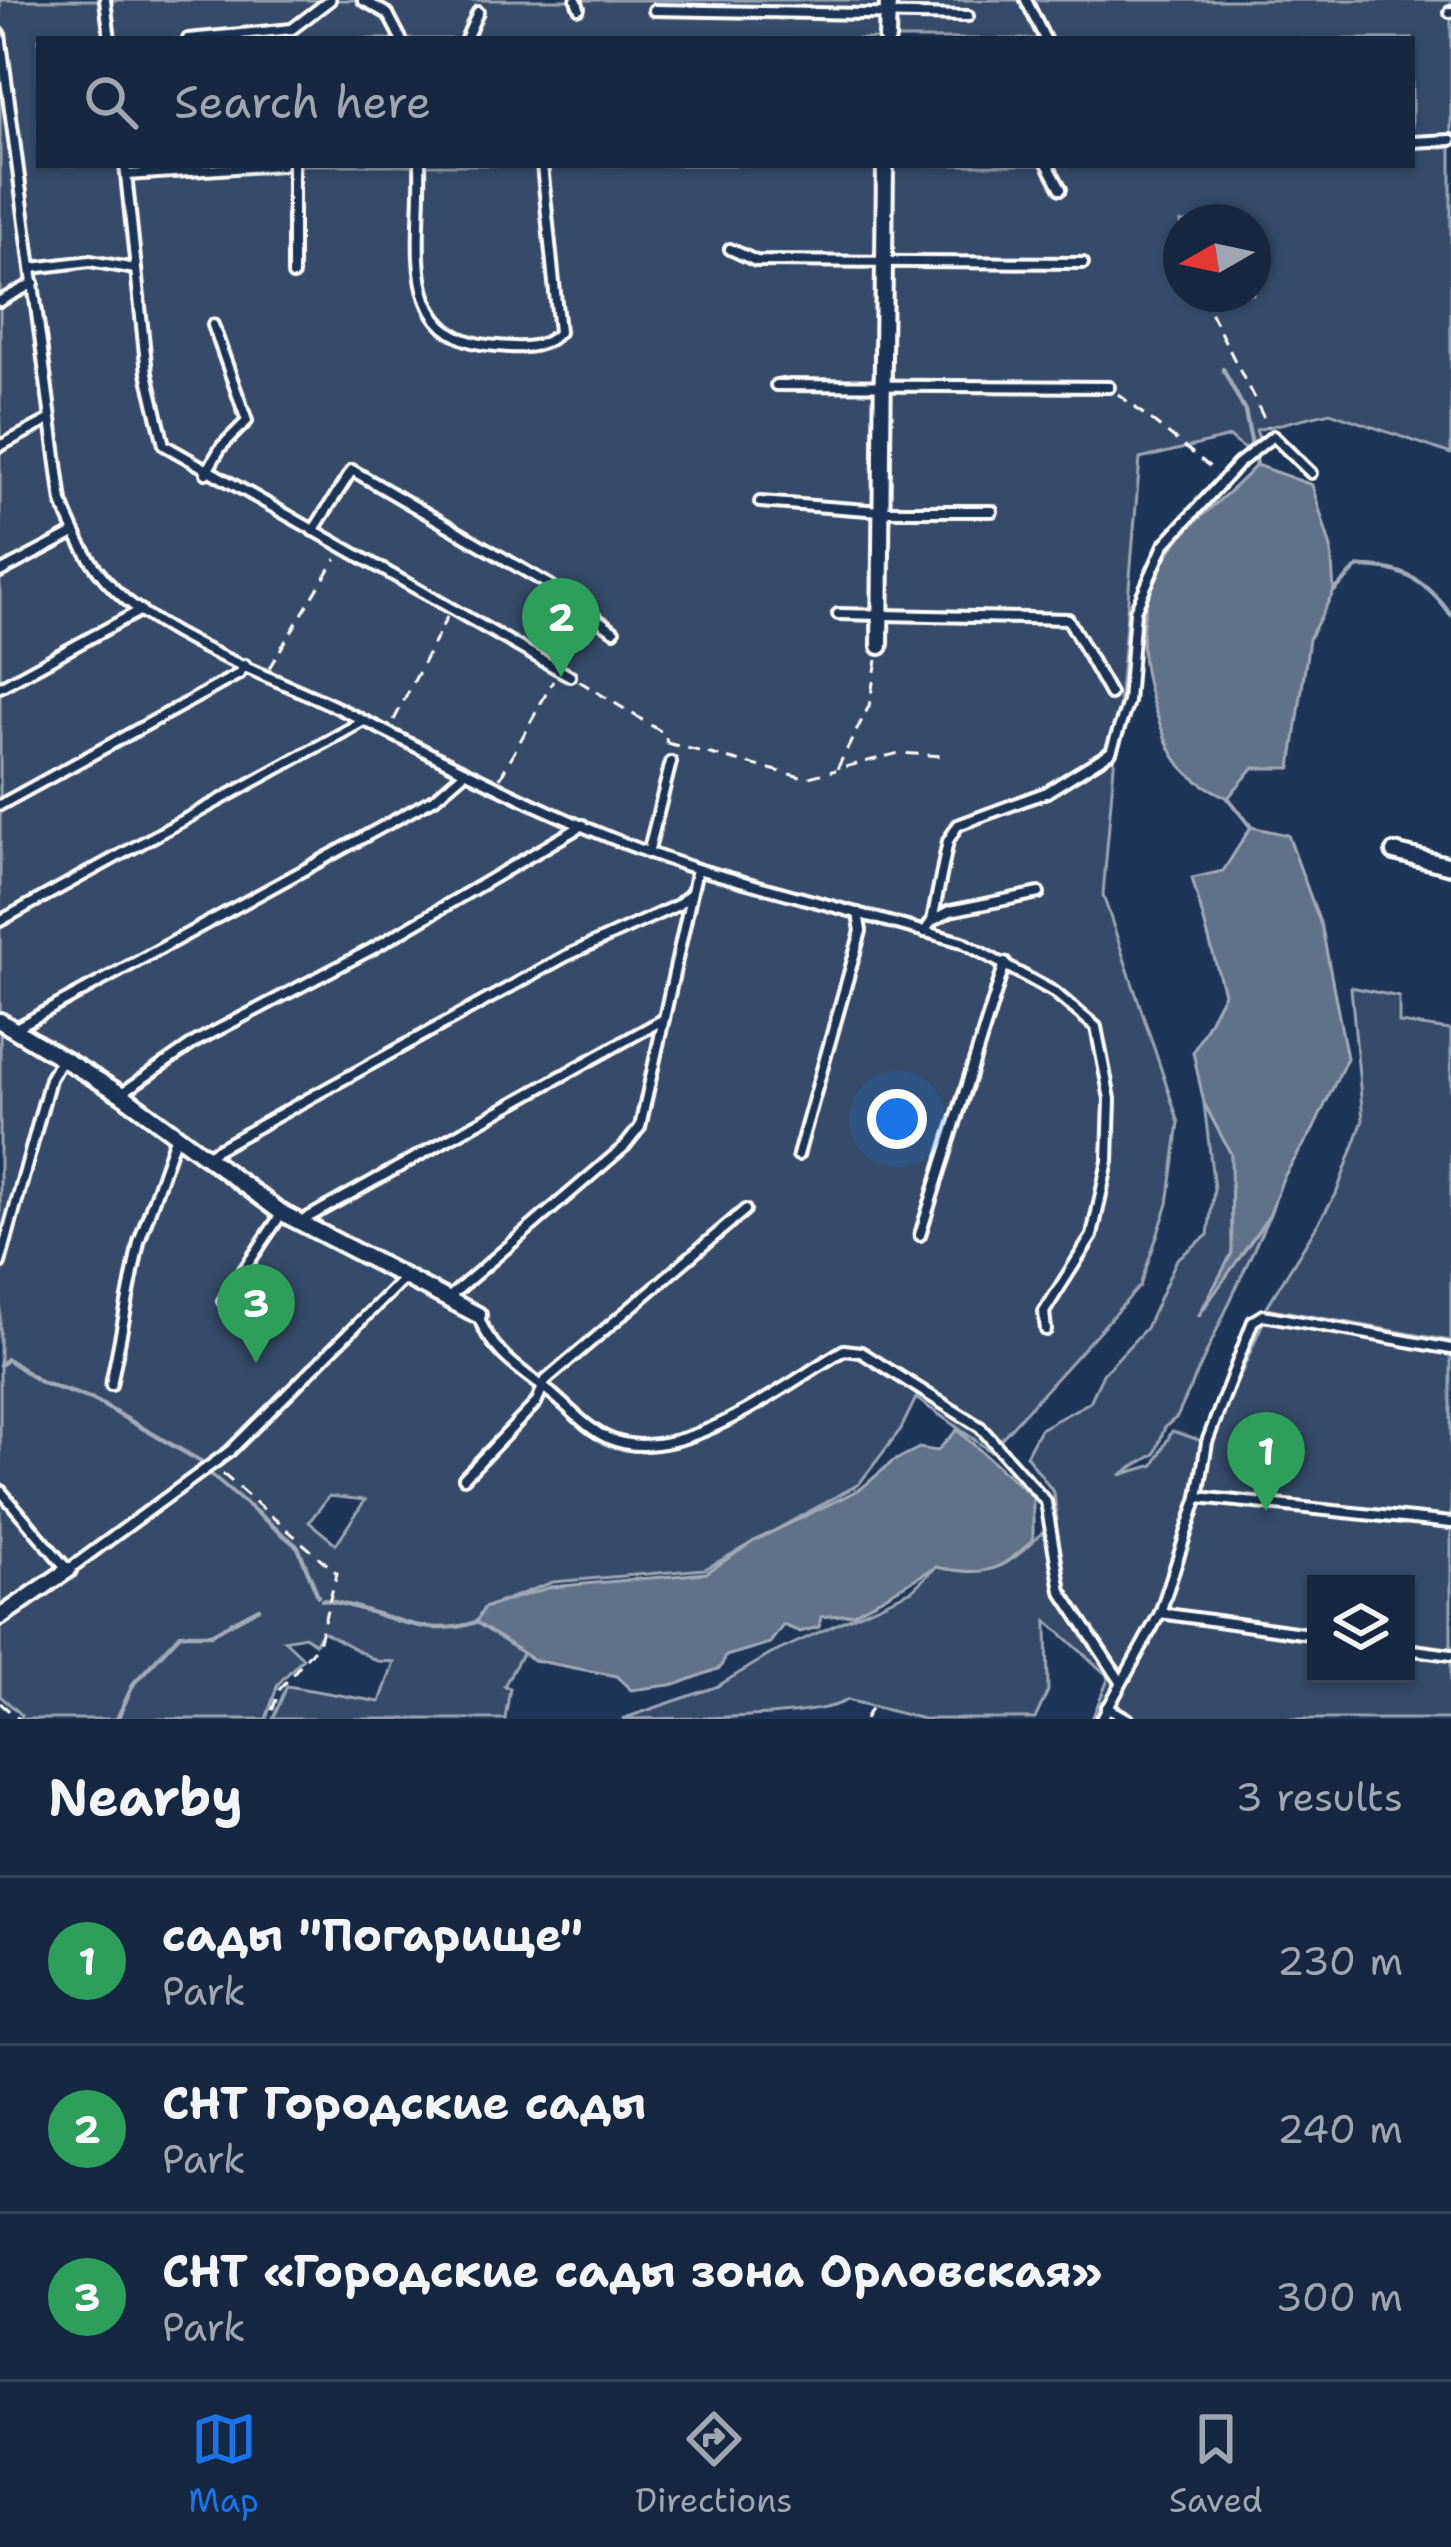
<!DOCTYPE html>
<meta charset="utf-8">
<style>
body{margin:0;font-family:"Shantell Sans",sans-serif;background:#23344c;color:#f1f3f6}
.controls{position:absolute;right:36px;bottom:36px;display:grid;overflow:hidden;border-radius:0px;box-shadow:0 3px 9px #0004}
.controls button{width:108px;height:108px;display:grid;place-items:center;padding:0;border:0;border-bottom:3px solid #35445a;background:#162841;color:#f1f3f6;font:60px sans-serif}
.compass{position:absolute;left:1163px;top:204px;width:108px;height:108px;border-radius:50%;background:#162841;box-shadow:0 3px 9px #0004;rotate:261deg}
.you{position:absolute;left:897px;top:1119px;width:42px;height:42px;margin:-30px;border:9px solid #fff;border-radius:50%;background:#1a73e8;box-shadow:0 0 0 18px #1a73e833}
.badge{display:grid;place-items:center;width:78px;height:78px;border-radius:50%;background:#1a73e8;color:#fff;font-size:39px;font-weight:700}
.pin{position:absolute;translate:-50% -99px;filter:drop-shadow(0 3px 6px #0008)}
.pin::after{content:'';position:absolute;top:63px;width:42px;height:36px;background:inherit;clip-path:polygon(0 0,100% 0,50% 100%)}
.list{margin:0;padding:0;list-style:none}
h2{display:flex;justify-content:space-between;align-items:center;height:156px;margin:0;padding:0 48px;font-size:51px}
h2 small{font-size:39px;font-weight:400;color:#9ea6b1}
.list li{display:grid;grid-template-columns:78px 1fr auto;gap:36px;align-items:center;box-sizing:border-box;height:168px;padding:0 48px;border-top:3px solid #35445a}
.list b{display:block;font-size:45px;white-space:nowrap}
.list p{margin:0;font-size:39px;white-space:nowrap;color:#9ea6b1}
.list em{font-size:39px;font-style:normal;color:#9ea6b1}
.icon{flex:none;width:66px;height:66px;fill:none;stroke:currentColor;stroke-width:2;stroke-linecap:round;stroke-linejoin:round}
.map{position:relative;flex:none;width:1451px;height:1719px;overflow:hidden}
.search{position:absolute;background:#162841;box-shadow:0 3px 9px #0004;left:36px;right:36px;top:36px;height:132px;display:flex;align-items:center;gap:30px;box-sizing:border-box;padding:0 42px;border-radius:0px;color:#9ea6b1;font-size:45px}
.sheet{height:660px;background:#162841}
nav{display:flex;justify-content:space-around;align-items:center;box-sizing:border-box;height:168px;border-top:3px solid #35445a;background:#162841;font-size:33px;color:#9ea6b1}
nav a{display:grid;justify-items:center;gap:6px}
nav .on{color:#1a73e8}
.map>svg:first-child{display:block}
.green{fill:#364b69;stroke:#9aa5b4;stroke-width:3;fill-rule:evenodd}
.water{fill:#617289;stroke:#a0aab8;stroke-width:3}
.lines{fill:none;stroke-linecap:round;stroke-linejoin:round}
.stream{stroke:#a0aab8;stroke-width:4.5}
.service-casing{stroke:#fff;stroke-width:16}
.minor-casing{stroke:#fff;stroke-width:22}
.path{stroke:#fff;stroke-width:3;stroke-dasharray:12 9;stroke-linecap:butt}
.service{stroke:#1d3557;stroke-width:8}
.minor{stroke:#1d3557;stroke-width:14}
</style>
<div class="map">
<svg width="1451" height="1719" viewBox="0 0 1451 1719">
<rect width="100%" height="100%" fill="#1d3557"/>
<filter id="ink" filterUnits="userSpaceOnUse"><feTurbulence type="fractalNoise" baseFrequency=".00833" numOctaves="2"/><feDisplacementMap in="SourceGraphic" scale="24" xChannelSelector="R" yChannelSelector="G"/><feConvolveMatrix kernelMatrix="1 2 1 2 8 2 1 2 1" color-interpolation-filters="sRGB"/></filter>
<g filter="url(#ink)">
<g class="green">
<path d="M0,0H1451V454L1330,412L1256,430L1260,441L1244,449L1230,437L1140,459L1103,895L1179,1123L1168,1204L1140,1286L990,1451L916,1398L901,1429L859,1484L705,1569L553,1582L484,1608L477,1623L523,1652L504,1686L510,1688L505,1719H273L287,1686L380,1702L394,1662L377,1661L322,1631L315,1643L305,1636L284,1640L303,1658L278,1684L266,1719H20L22,1715L0,1696ZM39,39H1412V165H39ZM1181,222H1253V294H1181ZM329,1496L365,1500L336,1544L309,1522Z"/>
<path d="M1351,987L1399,997V1023L1451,1030V1341L1266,1308L1336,1194L1363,1120Z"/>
<path d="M1204,1103L1231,1154L1234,1224L1232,1253L1205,1306L1270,1214L1177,1417L1165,1427L1155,1454L1120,1475L1154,1465L1172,1431L1211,1444L1264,1320L1451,1354V1719H1092L1109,1677L1047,1621L1048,1691L1035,1719H923L847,1700C821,1719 667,1719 622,1719L716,1687L771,1654L912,1590L936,1567C1004,1580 1008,1562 1057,1520L1054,1493L1026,1455L1040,1429L1090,1402L1103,1374L1146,1328L1177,1259L1208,1235L1214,1189ZM1316,1584H1406V1674H1316Z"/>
</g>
<g class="water">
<path d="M1256,465L1312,485L1331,548L1334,591L1309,639L1291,768H1253L1228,798C1179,774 1173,762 1155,710C1134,646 1136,590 1182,536C1204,510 1234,491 1256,465Z"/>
<path d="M1251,827L1288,835L1322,928L1347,1058L1313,1130L1283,1178L1270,1214L1198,1317L1232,1253L1231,1154L1204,1103L1193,1052L1224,993L1192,878L1223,871Z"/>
<path d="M957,1430L1033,1497V1540C996,1574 985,1576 936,1567L853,1614L821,1617L819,1627L800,1632L783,1625L770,1643L726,1656L720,1668L678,1684L631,1690L616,1676L533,1660L476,1622L484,1608L551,1587L706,1573L754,1541L862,1488L892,1462L919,1448L937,1451Z"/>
</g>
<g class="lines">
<g class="stream">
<path d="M1223,369L1245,411L1256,465"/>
<path d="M1334,591L1358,567C1402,566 1425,580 1451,615"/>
<path d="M1228,798L1251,827"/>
<path d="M0,1365L7,1359L42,1383L92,1399L207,1465L210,1474L298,1547L318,1596"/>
<path d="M322,1600C379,1607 419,1642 476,1622"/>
<path d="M117,1719L134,1683L180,1634H211L259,1608"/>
</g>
<g class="service-casing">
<g id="service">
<path d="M105,0L110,39"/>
<path d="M363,0L388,14L401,39"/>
<path d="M576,0L579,8"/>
<path d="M1026,0L1045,39"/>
<path d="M654,10L968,16"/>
<path d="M1450,12H1451"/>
<path d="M0,34L62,502C77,541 93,572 126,600C185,648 269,675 338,708C456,765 571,830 697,869L640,1127L625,1146L447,1299"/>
<path d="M188,39L292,29L330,0"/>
<path d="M466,39L478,12"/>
<path d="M1412,142L1451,140"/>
<path d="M125,165L147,373L164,445L570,676"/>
<path d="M420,165C423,240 395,340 497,346C518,348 544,350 559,332L542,165"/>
<path d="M1048,165L1061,189"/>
<path d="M127,175L281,165"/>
<path d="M730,249L756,261L1083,263"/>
<path d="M32,268L90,261L135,269"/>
<path d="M293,275V165"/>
<path d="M0,301L34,283"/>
<path d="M776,385L1109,387"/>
<path d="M0,446L51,419"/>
<path d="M206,473L221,447L247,421L213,325"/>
<path d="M760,502L881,511H992"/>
<path d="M313,531L352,470L551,586L614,631"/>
<path d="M0,572L74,533"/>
<path d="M838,614L1068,619L1110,694"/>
<path d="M0,687L141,610"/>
<path d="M0,805L239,674L245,665"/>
<path d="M648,853L671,762"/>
<path d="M697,869L962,942L1054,992L1096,1027L1110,1099L1108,1161L1092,1236L1044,1312L1046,1330"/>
<path d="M0,921L364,721"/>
<path d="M932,921L950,911L1039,893"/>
<path d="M924,932L932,921L948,841L958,825L1047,792L1111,752L1128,702L1135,611L1164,545L1238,464L1273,436L1311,473"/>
<path d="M14,1029L435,798L465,772"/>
<path d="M122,1093L197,1041L372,949L583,825"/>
<path d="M207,1155L566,956L678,905L689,895"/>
<path d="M798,1155L861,931L858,913"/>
<path d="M300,1222L664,1019"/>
<path d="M920,1235L1005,963"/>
<path d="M0,1263L50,1079L62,1058"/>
<path d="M223,1301L282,1213"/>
<path d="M478,1315C490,1352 522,1371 552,1394C570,1409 588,1430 610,1439C681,1468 784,1385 844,1350L861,1352L980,1427L1046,1502L1061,1591L1121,1682"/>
<path d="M111,1385L139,1242L176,1135"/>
<path d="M464,1478L536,1403L546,1380L745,1210"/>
<path d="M0,1490L68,1570L230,1451L403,1279"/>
<path d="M1198,1497L1451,1523"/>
<path d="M1160,1613L1316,1635"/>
<path d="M1406,1649L1451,1655"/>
<path d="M1107,1707L1128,1719"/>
<path d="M1102,1719L1160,1613L1198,1497L1207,1442L1253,1321L1263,1315L1451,1349"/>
</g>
</g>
<g class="minor-casing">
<g id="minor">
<path d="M887,39L888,0"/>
<path d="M880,646L885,165"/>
<path d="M1394,852L1451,866"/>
<path d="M0,1021L121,1094L282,1213L478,1315"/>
<path d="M0,1617L68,1570"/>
</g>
</g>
<g class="path">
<path d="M1210,222L1213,203"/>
<path d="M1165,261L1181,278"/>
<path d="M1201,294L1268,426"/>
<path d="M1118,394L1214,470"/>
<path d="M877,660L869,706L837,769L899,753L944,756"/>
<path d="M269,668L336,559"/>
<path d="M579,681L665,734L667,743"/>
<path d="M394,720L447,617"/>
<path d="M667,743L805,778L836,770"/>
<path d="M500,778L553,681"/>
<path d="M223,1474L337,1573L318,1644L280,1689L269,1719"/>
<path d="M0,1703L19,1719"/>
<path d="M865,1719L875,1701"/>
</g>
<use href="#service" class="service"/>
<use href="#minor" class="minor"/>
</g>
</g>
</svg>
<div class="controls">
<button><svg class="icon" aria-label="layers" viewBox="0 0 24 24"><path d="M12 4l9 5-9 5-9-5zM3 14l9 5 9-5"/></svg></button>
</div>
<svg class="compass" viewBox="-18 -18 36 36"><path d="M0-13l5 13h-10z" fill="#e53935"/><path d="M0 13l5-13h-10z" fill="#9ea6b1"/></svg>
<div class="you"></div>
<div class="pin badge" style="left:1266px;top:1511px;background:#2e9e5b">1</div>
<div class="pin badge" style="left:561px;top:677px;background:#2e9e5b">2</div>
<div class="pin badge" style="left:256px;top:1363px;background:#2e9e5b">3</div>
<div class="search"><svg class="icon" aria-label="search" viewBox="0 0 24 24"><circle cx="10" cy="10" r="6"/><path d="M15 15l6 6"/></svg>Search here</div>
</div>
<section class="sheet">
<h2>Nearby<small>3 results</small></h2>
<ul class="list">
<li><span class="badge" style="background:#2e9e5b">1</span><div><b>сады &quot;Погарище&quot;</b><p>Park</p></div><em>230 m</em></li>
<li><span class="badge" style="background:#2e9e5b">2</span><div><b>СНТ Городские сады</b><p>Park</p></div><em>240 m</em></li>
<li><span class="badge" style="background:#2e9e5b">3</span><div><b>СНТ «Городские сады зона Орловская»</b><p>Park</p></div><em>300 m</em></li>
</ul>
</section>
<nav>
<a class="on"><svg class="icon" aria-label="map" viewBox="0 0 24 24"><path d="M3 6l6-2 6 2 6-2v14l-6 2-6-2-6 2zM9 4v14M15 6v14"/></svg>Map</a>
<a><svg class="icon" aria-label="directions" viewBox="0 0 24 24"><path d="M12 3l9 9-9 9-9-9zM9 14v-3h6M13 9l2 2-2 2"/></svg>Directions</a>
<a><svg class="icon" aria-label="saved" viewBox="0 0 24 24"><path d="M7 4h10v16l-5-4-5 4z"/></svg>Saved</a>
</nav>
